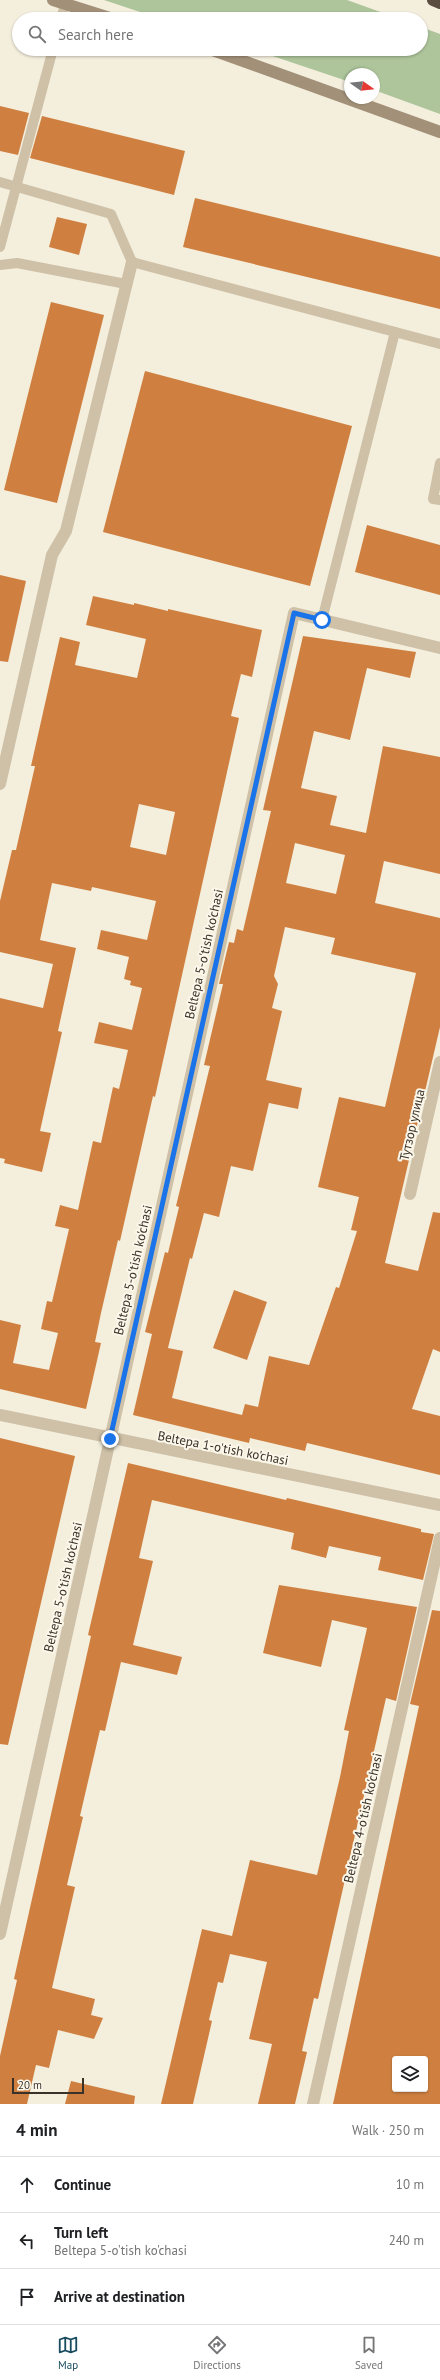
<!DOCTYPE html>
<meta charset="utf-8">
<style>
body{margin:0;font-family:"PT Sans",sans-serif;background:#f6f6f6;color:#202124}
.controls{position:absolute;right:12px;bottom:12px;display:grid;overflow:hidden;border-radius:4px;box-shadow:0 1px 3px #0004}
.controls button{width:36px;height:36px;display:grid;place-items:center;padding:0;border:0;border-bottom:1px solid #e0e0e0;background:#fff;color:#202124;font:20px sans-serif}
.compass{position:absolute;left:344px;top:68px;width:36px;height:36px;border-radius:50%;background:#fff;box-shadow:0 1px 3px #0004;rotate:104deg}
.scale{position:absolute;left:12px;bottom:10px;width:72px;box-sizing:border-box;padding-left:4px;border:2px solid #3a3128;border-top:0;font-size:11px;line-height:14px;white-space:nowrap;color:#3a3128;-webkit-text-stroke:3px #fbf7ea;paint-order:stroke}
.stop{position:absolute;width:12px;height:12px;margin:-9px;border:3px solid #1a73e8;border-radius:50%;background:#fff}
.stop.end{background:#1a73e8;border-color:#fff;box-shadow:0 1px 4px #0008}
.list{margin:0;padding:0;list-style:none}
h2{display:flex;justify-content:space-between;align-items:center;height:52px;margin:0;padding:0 16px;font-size:17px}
h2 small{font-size:13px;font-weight:400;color:#757577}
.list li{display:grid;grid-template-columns:26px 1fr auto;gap:12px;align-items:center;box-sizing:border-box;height:56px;padding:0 16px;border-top:1px solid #e0e0e0}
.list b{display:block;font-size:15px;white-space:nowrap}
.list p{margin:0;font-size:13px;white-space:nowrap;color:#757577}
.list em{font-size:13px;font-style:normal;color:#757577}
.icon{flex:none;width:22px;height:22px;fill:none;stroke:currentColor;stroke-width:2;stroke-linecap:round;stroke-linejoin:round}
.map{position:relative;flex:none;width:440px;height:2104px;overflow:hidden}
.search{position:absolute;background:#fff;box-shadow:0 1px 3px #0004;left:12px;right:12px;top:12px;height:44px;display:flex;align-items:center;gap:10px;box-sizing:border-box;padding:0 14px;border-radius:22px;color:#757577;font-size:15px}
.sheet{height:220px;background:#fff}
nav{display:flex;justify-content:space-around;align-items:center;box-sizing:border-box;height:56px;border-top:1px solid #e0e0e0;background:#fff;font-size:11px;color:#757577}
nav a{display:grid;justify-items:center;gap:2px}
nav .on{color:#1a4c5f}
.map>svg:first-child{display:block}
.green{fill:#aec59b}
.building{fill:#cf8040;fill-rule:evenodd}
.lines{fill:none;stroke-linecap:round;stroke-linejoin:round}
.lane{stroke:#cec1a7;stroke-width:10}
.street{stroke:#cec1a7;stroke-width:12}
.secondary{stroke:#a29078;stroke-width:12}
.highway{stroke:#5b4d3f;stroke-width:12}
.route{stroke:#1a73e8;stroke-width:5}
.labels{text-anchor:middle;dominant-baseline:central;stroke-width:4;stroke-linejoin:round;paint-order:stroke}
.street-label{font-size:13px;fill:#3a3128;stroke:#fbf7ea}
</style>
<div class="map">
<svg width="440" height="2104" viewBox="0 0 440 2104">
<rect width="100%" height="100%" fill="#f4eedd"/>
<g class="green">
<path d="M104,0H347L400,19H161Z"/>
<path d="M421,27L440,34V114L374,90V74H350V82L252,49H421Z"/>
</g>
<g class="building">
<path d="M0,106L29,113L18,155L0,151Z"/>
<path d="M42,116L185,151L174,195L30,158Z"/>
<path d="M195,198L440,257V309L183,247Z"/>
<path d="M57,217L87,224L79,255L49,247Z"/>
<path d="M51,302L104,315L57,503L4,490Z"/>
<path d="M145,371L352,426L310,586L103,532Z"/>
<path d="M367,525L440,545V595L355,572Z"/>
<path d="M0,575L26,581L8,662L0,661Z"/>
<path d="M93,596L134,605V603L168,611V609L262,630L252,677L241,674L231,716L239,718L155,1097L153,1096L120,1241L118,1240L101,1313L95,1342L101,1343L86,1409L0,1389V1320L21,1325L13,1363L49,1370L58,1333L41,1329L47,1301L52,1302L69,1229L55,1226L60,1205L78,1210L93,1141L101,1143L113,1087L119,1089L128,1050L94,1043L99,1022L132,1030L142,988L130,985L131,981L124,979L129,957L97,949L101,930L147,940L156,901L92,887L91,891L52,883L40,940L76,948L58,1031L62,1032L40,1131L51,1133L42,1172L4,1163L5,1159L0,1158V998L43,1008L53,964L0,952V901L12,850H16L35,766H31L60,637L80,642L75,665L137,678L146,639L86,625ZM139,804L175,812L166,855L130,847Z"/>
<path d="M303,636L416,652L410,678L367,668L350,740L314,731L301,788L337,796L330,825L366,833L383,746L440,757V874L384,861L375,903L440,918V1027L385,1263L418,1271L433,1212L440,1213V1352L433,1349L412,1409L440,1416V1475L307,1443L305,1451L250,1438L249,1443L133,1415L152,1334L145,1332L165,1252L168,1253L179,1207L176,1206L210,1066L204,1065L223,984H219L229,942L234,943L237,929L243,931L271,811L263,810ZM295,843L345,855L336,894L286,883ZM285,927L335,938L331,954L416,973L385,1107L339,1097L318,1187L359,1197L351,1230L357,1231L339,1288L336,1287L309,1365L269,1356L258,1407L245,1404L242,1415L172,1398L183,1351L168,1348L190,1258L192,1259L204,1213L219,1217L231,1166L253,1171L269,1103L298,1109L302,1088L266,1080L282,1011L272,1008L278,984L274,976Z"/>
<path d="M234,1290L267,1302L247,1360L213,1348Z"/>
<path d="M0,1438L75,1456L8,1745L0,1744Z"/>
<path d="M128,1463L286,1500L287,1498L421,1529V1532L434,1534L423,1580L378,1570L381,1557L329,1546L326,1558L291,1549L294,1533L152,1500L139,1558L153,1561L133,1645L182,1657L177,1675L121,1662L105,1731L100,1730L80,1816L83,1817L67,1885L75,1887L52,1988L95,1999L91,2015L103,2018L94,2039L58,2030L49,2068L36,2065L27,2104H0V2056L17,1980L14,1979L91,1636L88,1635Z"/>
<path d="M279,1585L417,1607L396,1701L386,1698L318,1999L314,1998L302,2051L307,2052L295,2104H258L272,2044L249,2039L267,1962L230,1954L223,1983L218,1982L209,2020L212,2021L193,2104H161L202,1929L232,1936L250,1860L317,1875L340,1777L349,1731L344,1730L367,1628L332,1620L321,1667L263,1653Z"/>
<path d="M432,1610L440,1611V2104H333L419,1706L410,1704ZM395,2059H425V2089H395Z"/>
<path d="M71,2081L135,2096L134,2104H65Z"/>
</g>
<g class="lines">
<g class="lane">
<path d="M61,19L65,4"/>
<path d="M0,182L111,214L132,262L440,344"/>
<path d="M0,247L53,49"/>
<path d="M0,265L17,263L126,284"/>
<path d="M440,463L433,499L440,500"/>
<path d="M322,620L395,332"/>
</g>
<g class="street">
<path d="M0,784L52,555L66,531L132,262"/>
<path d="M410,1194L440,1062"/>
<path d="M0,1415L440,1505"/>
<path d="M0,1934L294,613L440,648"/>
<path d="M313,2104L440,1538"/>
</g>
<g class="secondary">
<path d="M53,0L113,19"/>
<path d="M210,49L440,132"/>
</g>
<path class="highway" d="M433,0L440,3"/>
</g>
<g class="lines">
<path class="route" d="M110,1439L294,613L322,620"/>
</g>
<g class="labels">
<g class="street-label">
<text transform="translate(204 954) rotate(-77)">Beltepa 5-o'tish ko'chasi</text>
<text transform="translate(412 1125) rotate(-77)">Тутзор улица</text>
<text transform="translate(133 1270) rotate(-77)">Beltepa 5-o'tish ko'chasi</text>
<text transform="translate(223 1448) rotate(11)">Beltepa 1-o'tish ko'chasi</text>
<text transform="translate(63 1587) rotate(-77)">Beltepa 5-o'tish ko'chasi</text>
<text transform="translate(363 1818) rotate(-77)">Beltepa 4-o'tish ko'chasi</text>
</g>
</g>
</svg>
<div class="controls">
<button><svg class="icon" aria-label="layers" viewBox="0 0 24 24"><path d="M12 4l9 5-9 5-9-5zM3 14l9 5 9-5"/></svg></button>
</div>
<svg class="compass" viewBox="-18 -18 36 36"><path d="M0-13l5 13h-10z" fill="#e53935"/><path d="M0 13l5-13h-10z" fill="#757577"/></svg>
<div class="scale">20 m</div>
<div class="stop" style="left:322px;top:620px"></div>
<div class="stop end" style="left:110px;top:1439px"></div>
<div class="search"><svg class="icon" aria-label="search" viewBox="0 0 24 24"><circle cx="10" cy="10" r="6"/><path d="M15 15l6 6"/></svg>Search here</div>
</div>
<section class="sheet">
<h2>4 min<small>Walk · 250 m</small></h2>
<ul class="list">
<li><svg class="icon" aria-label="ahead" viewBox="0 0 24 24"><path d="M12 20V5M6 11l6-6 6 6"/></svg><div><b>Continue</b></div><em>10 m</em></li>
<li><svg class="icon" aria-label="left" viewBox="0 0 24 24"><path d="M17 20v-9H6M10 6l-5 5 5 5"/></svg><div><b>Turn left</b><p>Beltepa 5-o'tish ko'chasi</p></div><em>240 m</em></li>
<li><svg class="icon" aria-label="arrive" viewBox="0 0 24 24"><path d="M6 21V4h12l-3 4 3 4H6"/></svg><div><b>Arrive at destination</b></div></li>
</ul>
</section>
<nav>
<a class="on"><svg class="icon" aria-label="map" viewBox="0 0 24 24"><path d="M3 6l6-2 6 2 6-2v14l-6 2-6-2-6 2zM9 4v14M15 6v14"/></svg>Map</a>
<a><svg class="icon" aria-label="directions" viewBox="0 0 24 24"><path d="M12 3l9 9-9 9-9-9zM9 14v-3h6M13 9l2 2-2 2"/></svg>Directions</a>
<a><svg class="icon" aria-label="saved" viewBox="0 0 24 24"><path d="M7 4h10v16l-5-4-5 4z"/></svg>Saved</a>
</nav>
